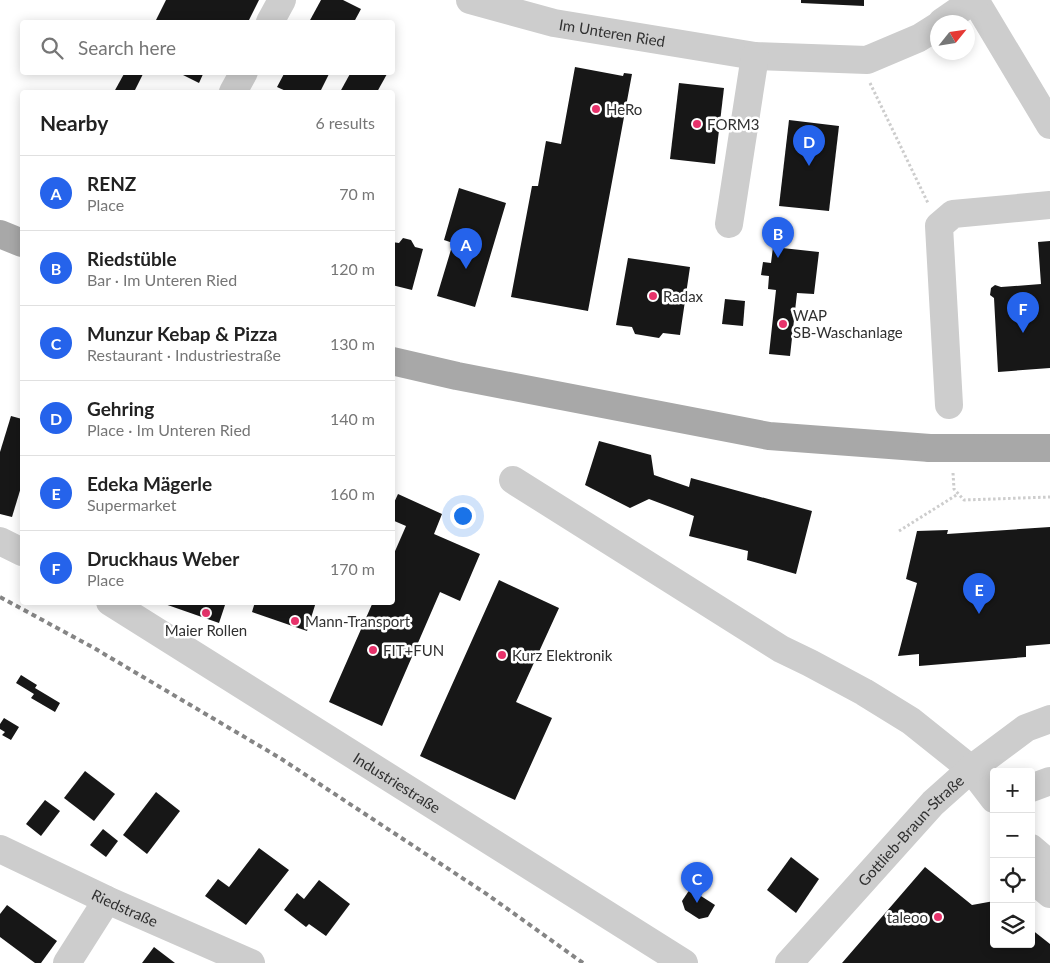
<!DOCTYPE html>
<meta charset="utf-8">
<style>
body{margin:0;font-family:Lato,sans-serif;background:#f2f2f2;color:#222}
.controls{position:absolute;right:15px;bottom:15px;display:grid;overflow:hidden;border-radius:5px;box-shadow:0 2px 12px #0003}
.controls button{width:45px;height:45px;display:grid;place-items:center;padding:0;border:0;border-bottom:1px solid #e0e0e0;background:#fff;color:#222;font:25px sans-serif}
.compass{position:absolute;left:930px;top:15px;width:45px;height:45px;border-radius:50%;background:#fff;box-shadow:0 2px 12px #0003;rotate:60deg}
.you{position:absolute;left:462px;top:515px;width:18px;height:18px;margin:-12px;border:4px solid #fff;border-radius:50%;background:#1a73e8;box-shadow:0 0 0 8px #1a73e833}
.badge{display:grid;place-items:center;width:32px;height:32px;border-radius:50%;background:#2563eb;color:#fff;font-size:16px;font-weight:700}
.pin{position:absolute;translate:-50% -41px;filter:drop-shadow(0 1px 2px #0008)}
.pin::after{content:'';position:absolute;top:26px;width:18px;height:15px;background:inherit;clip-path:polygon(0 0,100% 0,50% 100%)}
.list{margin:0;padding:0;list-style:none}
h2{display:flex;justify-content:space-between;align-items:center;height:65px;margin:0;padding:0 20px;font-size:21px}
h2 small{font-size:16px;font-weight:400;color:#767676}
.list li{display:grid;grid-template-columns:32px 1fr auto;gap:15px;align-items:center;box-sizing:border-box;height:75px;padding:0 20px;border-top:1px solid #e0e0e0}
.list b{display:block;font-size:19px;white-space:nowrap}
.list p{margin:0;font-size:16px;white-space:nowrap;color:#767676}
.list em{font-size:16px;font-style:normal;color:#767676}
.icon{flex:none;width:28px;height:28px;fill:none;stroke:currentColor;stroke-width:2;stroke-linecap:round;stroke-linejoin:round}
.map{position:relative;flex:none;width:1050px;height:963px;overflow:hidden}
.search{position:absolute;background:#fff;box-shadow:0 2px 12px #0003;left:20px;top:20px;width:375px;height:55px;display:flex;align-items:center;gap:12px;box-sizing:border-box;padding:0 18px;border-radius:5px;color:#767676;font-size:19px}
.panel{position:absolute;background:#fff;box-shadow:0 2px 12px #0003;left:20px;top:90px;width:375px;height:515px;border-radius:5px}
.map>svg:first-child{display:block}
.building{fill:#171717}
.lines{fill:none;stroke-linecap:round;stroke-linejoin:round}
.path{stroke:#cdcdcd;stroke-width:3;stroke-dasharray:2.5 2.5;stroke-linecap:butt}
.minor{stroke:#cdcdcd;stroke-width:28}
.major{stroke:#a8a8a8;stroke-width:28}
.rail{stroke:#858585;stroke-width:4;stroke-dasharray:5 4;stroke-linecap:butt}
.major-bridge{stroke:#a8a8a8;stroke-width:28}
.poi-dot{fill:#e7326b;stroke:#fff;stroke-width:2}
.labels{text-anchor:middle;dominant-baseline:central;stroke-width:5;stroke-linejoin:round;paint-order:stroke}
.street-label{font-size:15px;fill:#303030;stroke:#fff}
.poi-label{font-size:15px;fill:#303030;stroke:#fff;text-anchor:start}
</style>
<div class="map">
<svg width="1050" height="963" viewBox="0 0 1050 963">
<rect width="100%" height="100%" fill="#fff"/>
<g class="building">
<path d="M166,0H259L248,22H155Z"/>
<path d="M321,0H343L361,9L354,22H309Z"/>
<path d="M801,0H864V6L801,3Z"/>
<path d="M575,67L623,76L624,73L632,74L588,311L511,297L532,186H538L546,141L561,144Z"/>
<path d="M125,72H144L134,92H114Z"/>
<path d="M177,72H204L199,83Z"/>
<path d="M285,72H330L320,92H288L277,87Z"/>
<path d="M351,72H383L387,74L377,92H340Z"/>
<path d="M679,83L724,88L715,164L670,159Z"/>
<path d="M789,120L839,126L829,211L779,206Z"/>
<path d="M459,188L506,203L475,307L437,296L453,243L444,240Z"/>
<path d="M403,238L411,240L415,247L423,249L412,290L392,285V242L399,243Z"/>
<path d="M1050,241V368L998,372L994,298L990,295L991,288L995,285L1001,287L1041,284L1038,242Z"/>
<path d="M773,247L819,252L814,294L797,293L790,356L769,354L776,290L768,289L769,276L761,275L763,262L771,263Z"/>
<path d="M628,258L690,267L680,335L663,333L659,338L635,334L632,327L616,325Z"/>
<path d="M725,299L745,301L743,326L722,324Z"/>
<path d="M11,416L22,419V484L12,517L0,514V452Z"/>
<path d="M599,441L651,455L654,475L689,487L691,478L812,511L796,574L747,560L748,551L689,536L694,516L649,499L630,508L585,485Z"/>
<path d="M398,494L442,514L434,534L480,554L460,601L440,592L382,726L329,702L373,602H392V558L406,526L392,520V507Z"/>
<path d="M1050,527V644L1026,646V657L919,666V654L898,656L917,583L906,579L917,531L948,530L947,534Z"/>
<path d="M499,580L559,608L516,702L552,718L515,800L420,756Z"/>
<path d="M159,602H226L219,623Z"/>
<path d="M255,602H316L307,631L252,612Z"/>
<path d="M21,675L37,685L35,688L60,703L55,712L31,698L34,694L16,683Z"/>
<path d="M4,718L19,727L11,740L2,735L5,732L0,729V724Z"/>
<path d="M85,771L115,794L94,821L64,798Z"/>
<path d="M156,792L180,811L147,854L123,835Z"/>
<path d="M45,800L60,811L41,836L26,824Z"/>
<path d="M103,829L118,841L106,857L90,845Z"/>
<path d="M259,848L289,870L246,925L205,896L218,879L229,887Z"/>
<path d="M791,857L819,879L796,913L767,890Z"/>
<path d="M925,867L972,905L994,901V944H1031V929L1050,944V963H842Z"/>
<path d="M319,880L350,904L326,936L309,924L306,927L284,910L297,893L304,899Z"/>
<path d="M690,889L715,905L708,917L699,919L685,910L682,901Z"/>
<path d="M7,905L57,941L41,963H35L0,937V914Z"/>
<path d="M154,947L175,963H142Z"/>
</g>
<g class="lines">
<g class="path">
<path d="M870,83L928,203"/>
<path d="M953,473L954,489L964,500L1050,497"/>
<path d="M899,531L958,494"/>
</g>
<g class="minor">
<path id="s1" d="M470,0L554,23L755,56L867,60L919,38L938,26"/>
<path d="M975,0L1050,125"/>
<path d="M270,22L282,0"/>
<path d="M942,22L974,0"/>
<path d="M233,92L244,72"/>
<path d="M729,224L755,56"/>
<path d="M949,405L939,226L953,214L1050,205"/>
<path d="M513,480L781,649L810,663L864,692L911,721L971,769L994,799"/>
<path d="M0,541L22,552"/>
<path id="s2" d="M110,602L684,963"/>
<path d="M1031,788L1050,781"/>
<path d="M1031,848L1050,864"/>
<path id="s3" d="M0,849L107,900L251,963"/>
<path d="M1031,878L1050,894"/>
<path d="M67,963L107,900"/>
<path id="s4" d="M789,963L933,803L971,769L1026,728L1050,719"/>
</g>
<g class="major">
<path d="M0,234L22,243"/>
<path d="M392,361L457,376L769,436L930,448"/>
<path d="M973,448H1050"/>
</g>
<path class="rail" d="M0,597L94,648L280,758L488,895L583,963"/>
<path class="major-bridge" d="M930,448H973"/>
</g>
<g class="poi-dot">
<circle cx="596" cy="109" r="5"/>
<circle cx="697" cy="124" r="5"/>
<circle cx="653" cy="296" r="5"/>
<circle cx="783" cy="324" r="5"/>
<circle cx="206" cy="613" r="5"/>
<circle cx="295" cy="621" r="5"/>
<circle cx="373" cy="650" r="5"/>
<circle cx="502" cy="655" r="5"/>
<circle cx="938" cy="917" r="5"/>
</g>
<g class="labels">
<g class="street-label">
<text stroke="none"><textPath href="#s1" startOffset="146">Im Unteren Ried</textPath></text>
<text stroke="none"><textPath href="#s2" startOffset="339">Industriestraße</textPath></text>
<text stroke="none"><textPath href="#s4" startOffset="180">Gottlieb-Braun-Straße</textPath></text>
<text stroke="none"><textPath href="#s3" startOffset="138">Riedstraße</textPath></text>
</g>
<g class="poi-label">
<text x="606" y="109">HeRo</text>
<text x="707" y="124">FORM3</text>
<text x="663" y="296">Radax</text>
<text x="793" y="315">WAP<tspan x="793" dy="17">SB-Waschanlage</tspan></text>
<text x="305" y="621">Mann-Transport</text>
<text x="206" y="630" text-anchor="middle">Maier Rollen</text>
<text x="383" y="650">FIT+FUN</text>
<text x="512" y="655">Kurz Elektronik</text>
<text x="928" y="917" text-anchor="end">taleoo</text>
</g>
</g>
</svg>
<div class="controls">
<button>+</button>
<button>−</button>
<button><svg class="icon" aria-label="locate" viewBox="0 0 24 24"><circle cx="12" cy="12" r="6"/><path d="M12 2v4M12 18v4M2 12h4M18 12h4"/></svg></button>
<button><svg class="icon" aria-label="layers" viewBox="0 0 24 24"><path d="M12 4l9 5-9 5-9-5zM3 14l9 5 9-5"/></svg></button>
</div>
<svg class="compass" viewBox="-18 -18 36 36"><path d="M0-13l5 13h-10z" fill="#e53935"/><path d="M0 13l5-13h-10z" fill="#767676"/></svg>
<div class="you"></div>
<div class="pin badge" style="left:466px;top:269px">A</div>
<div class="pin badge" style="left:778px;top:258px">B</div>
<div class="pin badge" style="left:697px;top:903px">C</div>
<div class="pin badge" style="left:809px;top:166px">D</div>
<div class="pin badge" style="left:979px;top:614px">E</div>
<div class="pin badge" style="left:1023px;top:333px">F</div>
<div class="search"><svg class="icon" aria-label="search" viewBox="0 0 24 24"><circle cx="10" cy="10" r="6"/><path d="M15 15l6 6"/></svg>Search here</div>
<section class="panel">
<h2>Nearby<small>6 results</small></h2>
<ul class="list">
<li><span class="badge">A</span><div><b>RENZ</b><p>Place</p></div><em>70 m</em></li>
<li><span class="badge">B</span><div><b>Riedstüble</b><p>Bar · Im Unteren Ried</p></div><em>120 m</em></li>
<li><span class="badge">C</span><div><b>Munzur Kebap &amp; Pizza</b><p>Restaurant · Industriestraße</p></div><em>130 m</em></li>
<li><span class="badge">D</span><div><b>Gehring</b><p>Place · Im Unteren Ried</p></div><em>140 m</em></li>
<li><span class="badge">E</span><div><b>Edeka Mägerle</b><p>Supermarket</p></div><em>160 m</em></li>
<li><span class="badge">F</span><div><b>Druckhaus Weber</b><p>Place</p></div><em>170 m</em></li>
</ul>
</section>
</div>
